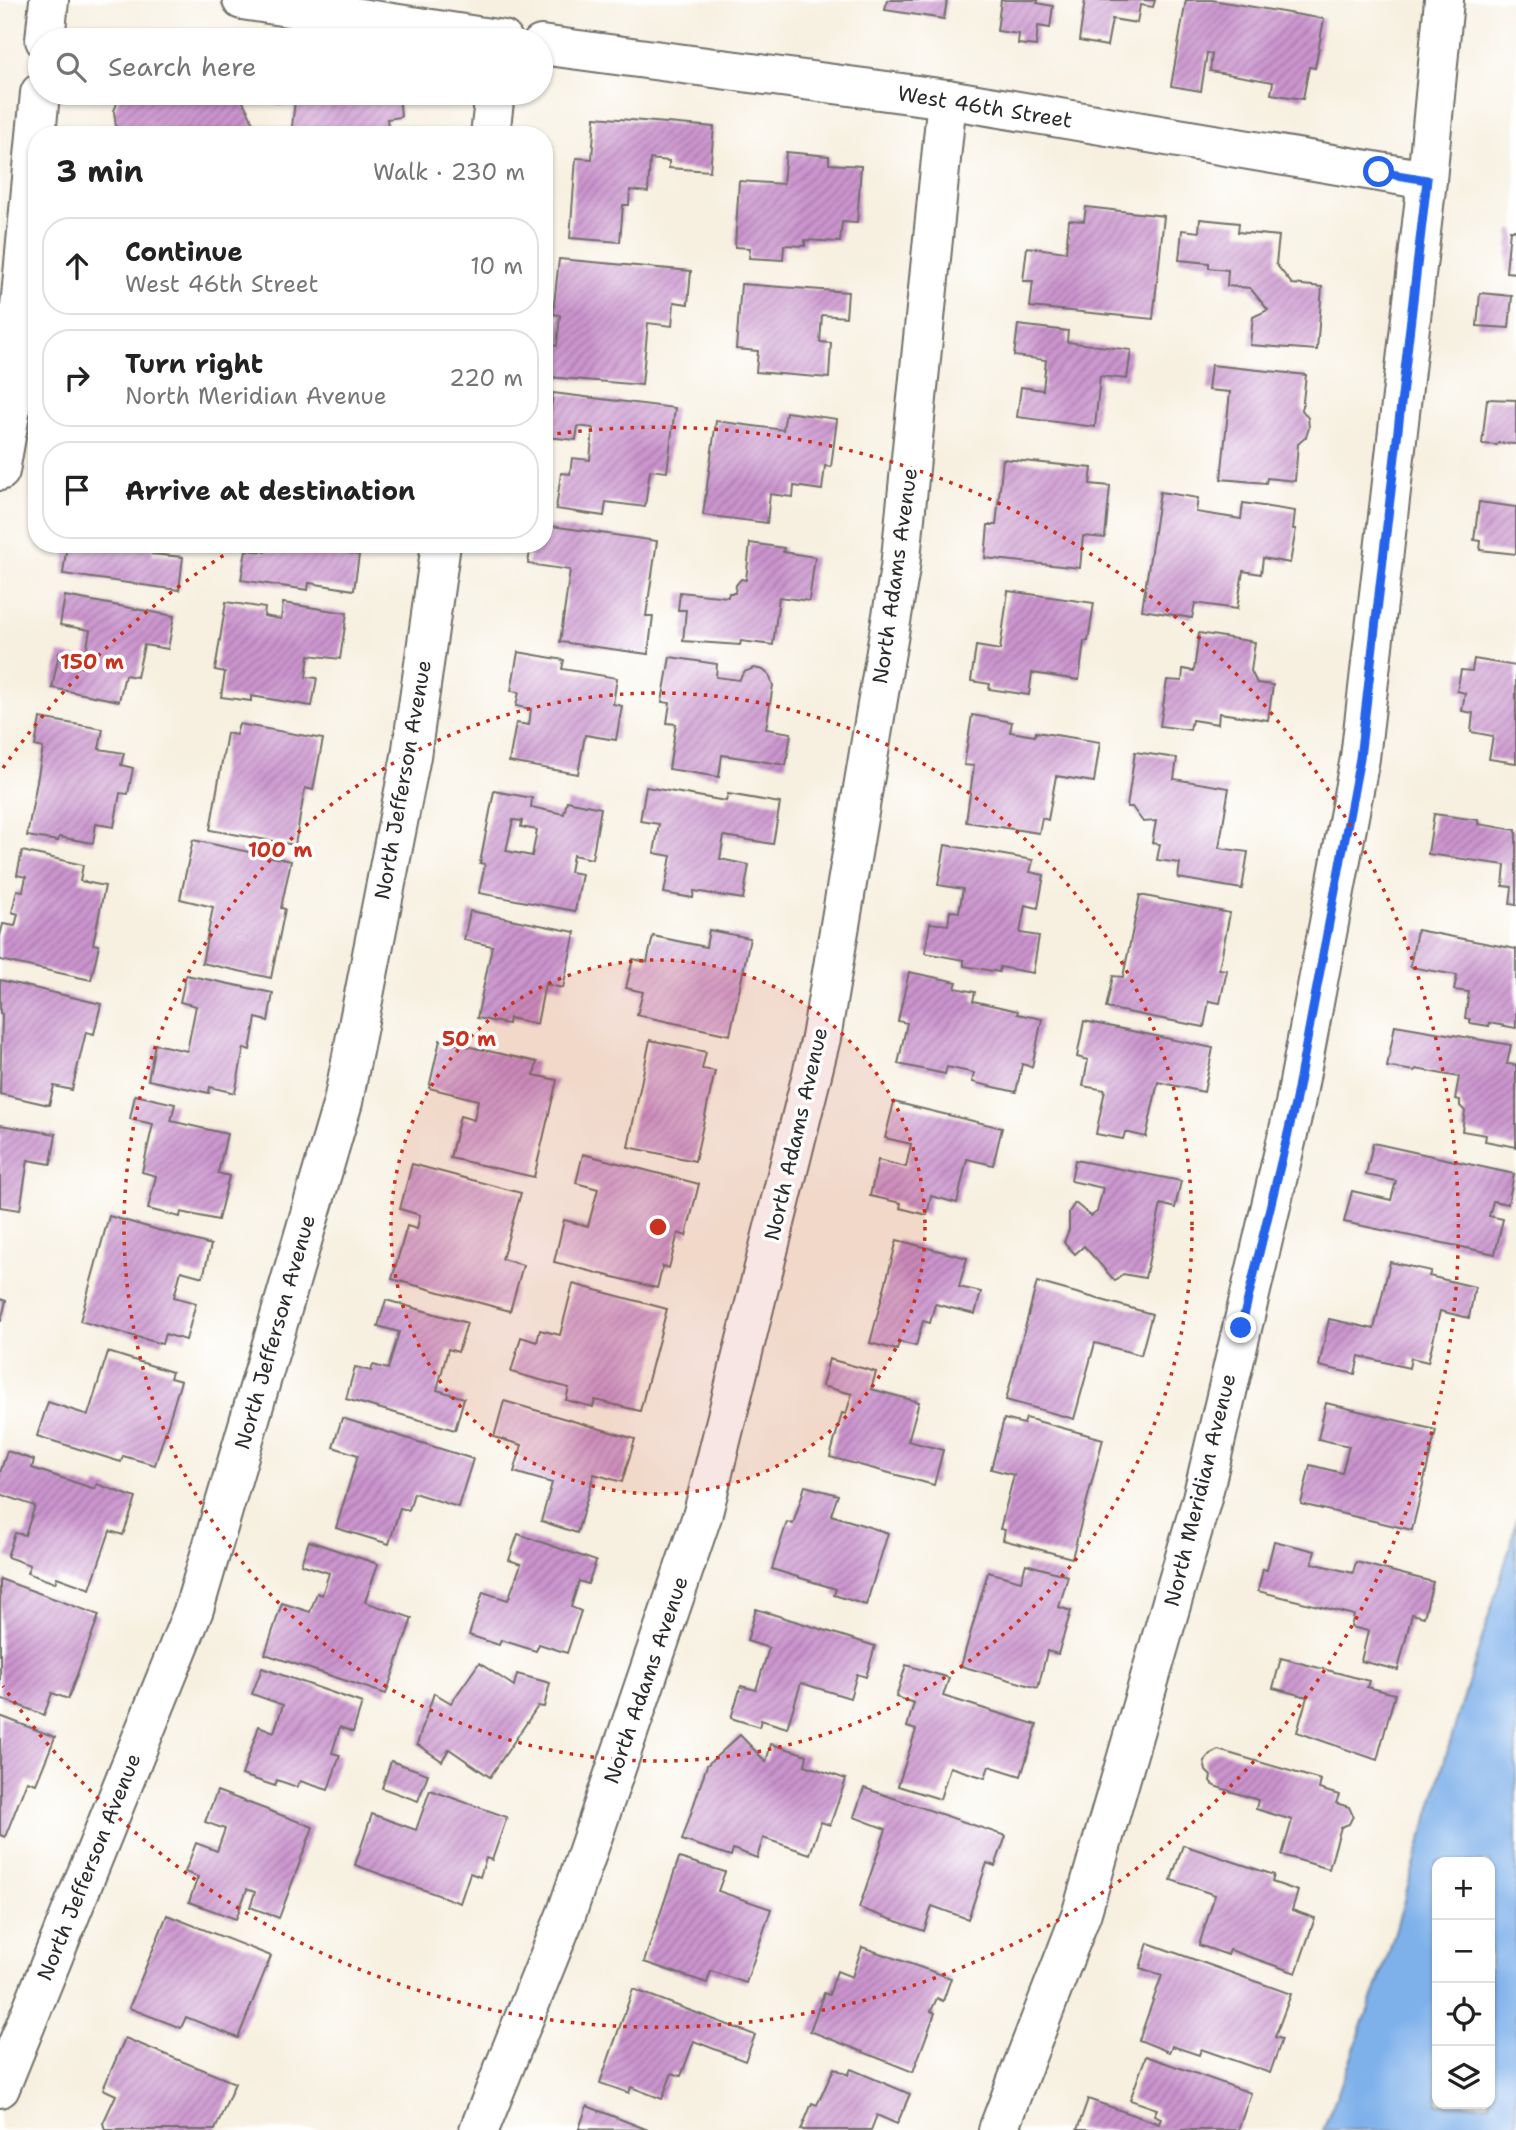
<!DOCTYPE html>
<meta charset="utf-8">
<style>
body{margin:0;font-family:"Shantell Sans",sans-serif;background:#f2f2f2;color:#222}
.controls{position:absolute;right:21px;bottom:21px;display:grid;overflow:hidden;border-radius:14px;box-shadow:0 2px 5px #0004}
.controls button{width:63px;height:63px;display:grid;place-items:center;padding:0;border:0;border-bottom:2px solid #e0e0e0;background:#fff;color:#222;font:35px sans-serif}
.stop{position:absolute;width:21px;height:21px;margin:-16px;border:5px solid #2563eb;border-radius:50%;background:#fff}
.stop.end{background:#2563eb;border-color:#fff;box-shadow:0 2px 7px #0008}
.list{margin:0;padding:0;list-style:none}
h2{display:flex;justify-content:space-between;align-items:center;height:91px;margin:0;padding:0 28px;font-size:30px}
h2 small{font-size:23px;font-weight:400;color:#767676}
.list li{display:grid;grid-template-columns:46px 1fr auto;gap:21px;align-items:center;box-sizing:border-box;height:98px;margin:0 14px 14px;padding:0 14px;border:2px solid #e0e0e0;border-radius:28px}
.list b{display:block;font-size:26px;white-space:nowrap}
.list p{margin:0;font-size:23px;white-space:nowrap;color:#767676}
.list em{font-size:23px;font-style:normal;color:#767676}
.icon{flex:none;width:38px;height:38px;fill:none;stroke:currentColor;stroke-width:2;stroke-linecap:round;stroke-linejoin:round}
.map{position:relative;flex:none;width:1516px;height:2130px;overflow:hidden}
.search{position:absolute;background:#fff;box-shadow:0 2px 5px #0004;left:28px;top:28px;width:525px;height:77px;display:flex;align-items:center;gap:18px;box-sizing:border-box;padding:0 24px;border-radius:38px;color:#767676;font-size:26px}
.panel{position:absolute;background:#fff;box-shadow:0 2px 5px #0004;left:28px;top:126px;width:525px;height:427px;border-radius:28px}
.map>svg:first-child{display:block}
.water{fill:#7eb0ea;stroke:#546e8a;stroke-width:2;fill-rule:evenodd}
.building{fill:url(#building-hatch);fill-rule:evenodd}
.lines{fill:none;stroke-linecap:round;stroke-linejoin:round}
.minor-casing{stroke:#72706a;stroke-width:42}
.minor{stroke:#fff;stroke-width:38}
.route{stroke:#2563eb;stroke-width:9}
.ring{fill:none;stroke:#c8321e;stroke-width:3.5;stroke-dasharray:3.5 7}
.labels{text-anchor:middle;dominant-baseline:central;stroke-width:7;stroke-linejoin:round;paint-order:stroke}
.street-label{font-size:21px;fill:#2b2b2b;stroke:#fff}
.centre{fill:#c8321e;stroke:#fff;stroke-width:3.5}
.ring-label{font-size:21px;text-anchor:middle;font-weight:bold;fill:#c8321e;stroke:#fff;stroke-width:7;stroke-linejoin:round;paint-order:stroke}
</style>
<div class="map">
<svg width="1516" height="2130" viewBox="0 0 1516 2130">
<defs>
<pattern id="building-hatch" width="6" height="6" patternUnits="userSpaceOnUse" patternTransform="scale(1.75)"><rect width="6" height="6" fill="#cb94ce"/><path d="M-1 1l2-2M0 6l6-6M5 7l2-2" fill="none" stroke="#a579a7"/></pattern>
</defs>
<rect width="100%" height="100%" fill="#fff"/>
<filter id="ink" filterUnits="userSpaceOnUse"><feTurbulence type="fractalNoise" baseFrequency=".0143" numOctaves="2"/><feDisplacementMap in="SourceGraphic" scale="14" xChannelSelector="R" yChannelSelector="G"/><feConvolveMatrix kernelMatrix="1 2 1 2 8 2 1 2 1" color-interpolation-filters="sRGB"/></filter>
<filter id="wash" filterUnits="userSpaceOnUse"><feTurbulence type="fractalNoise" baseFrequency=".00686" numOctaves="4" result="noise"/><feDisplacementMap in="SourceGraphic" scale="28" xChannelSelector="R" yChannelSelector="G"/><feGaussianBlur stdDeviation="1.57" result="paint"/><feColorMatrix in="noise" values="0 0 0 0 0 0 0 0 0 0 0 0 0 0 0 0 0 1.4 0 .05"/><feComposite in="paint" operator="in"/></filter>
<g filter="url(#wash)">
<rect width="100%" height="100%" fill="#f7f0e0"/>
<path class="water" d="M1516,1518V2130H1323L1345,2074L1389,1952L1444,1762L1510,1547ZM1437,1862H1490V2104H1437Z"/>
<g id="blocks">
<g class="building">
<path d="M887,0H947L944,19L885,10Z"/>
<path d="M1001,0H1038L1037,3L1053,6L1050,28L1038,26L1036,46L1018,44L1019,34L997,31Z"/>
<path d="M1085,0H1155L1153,7L1140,5L1137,23L1112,19L1107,46L1079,41Z"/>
<path d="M1186,0H1212L1324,19L1315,68L1309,67L1303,99L1271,94L1273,82L1210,71L1212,54L1207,53L1201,91L1171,86Z"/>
<path d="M121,93H244L240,96L250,115L257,135H206V132L201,135H117L114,111Z"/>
<path d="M275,93H399L401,117L387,119L389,135H291L295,101L276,103Z"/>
<path d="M595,117L714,127L710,171L669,168V161L650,159L648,192L630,190L629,205H623L620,242L570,238L576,158L592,159Z"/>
<path d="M786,152L829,156V164L861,166L857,223L842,222L840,242L805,240V246L784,245L783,260L749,258L750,248L735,247L739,181L783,184Z"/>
<path d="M1086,207L1164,216L1153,319L1030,307L1033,281H1023L1027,247L1066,252L1069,220L1084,221Z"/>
<path d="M1200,219L1239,223L1238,232L1279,236L1276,264L1292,284L1322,287L1317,350L1250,345L1253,317L1268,310L1250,288L1227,286L1228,270L1209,268V263L1179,260L1182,230L1199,232Z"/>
<path d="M1510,230H1516V273L1506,272Z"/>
<path d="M559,259L691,271L688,304L674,302L672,326L648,323L642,385L549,377L552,345L557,346L560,315L553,314Z"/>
<path d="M741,284L848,292L846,317L822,315L820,342L831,343L829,378L756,372L758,351L736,349Z"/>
<path d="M1480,293L1512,296L1509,328L1477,326Z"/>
<path d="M1018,325L1068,331L1067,342L1131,350L1127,379L1100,376L1095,427L1017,417L1021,387L1043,390L1046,360L1014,356Z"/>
<path d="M1211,365L1306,375L1302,410L1308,418L1309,428L1306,437L1298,444L1295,481L1267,478L1266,483L1221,479L1230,392L1208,390Z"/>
<path d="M553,393L675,408L667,472L650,470L645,507L606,502L604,516L556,509L561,473L570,474L572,458L590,460L593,428L578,426L576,440L547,437Z"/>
<path d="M1487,399L1516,400V444L1498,443L1497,445L1482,444Z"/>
<path d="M786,412L837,419L831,467L825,466L822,490L794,486L793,497L770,494L767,523L703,515L716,421L783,430Z"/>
<path d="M1003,459L1092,468L1090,484L1110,486L1105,538L1083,536L1080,568L985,558L988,525H996Z"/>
<path d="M1160,492L1198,498L1196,512L1241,519L1243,503L1295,511L1293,529H1296L1290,563L1263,558L1261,574L1243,571L1237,609L1195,603L1192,618L1142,610Z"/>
<path d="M1479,502L1516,507V554L1480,550L1481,541L1474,540Z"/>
<path d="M544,525L657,541L646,616H653L648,654L560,642L570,570L528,564L531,544H544Z"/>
<path d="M750,543L784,548L783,552L815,557L809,601L779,597L773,645L741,641L740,645L683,641L686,610H678L680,592L728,597L729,593H735L736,585L741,579L746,580Z"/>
<path d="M67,544H154L152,554L183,557L179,590L63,574Z"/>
<path d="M266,544H339L338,551L359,555L354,590L309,583L308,590L241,580L246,550L265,552Z"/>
<path d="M1008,591L1094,603L1088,641H1084L1079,680L1032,673L1029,695L989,689L990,684L971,681L976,646L1000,650Z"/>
<path d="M65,596L174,616L168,649L144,645L137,677L125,675L119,701L52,688L59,653L85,658L90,630L60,625Z"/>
<path d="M226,602L265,608L264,616L281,619L283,603L347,613L340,659L309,655L306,677L317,678L312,706L251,696V701L221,697L225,672L215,670Z"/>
<path d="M1199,633L1255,642L1251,671L1257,683L1273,685L1268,720L1219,713L1218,724L1192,720L1190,730L1160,726L1167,680L1182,681L1183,669L1194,671Z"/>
<path d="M518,652L564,660L562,669L617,678L613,704L622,706L616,740L585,735L578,774L509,762L516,723L529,725L531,709L516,706L519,692L511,691Z"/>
<path d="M670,657L717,664L716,677L739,680L744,672L754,668L763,670L769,675L773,685L766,729L791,733L786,765L722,755L719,777L669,769L676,724L667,723L670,703L662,702Z"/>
<path d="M1474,659L1516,666V763L1489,759L1493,736L1471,732L1473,713L1462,711L1465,693L1457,691L1461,670L1472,671Z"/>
<path d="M972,715L1012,722L1010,732L1035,736L1036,732L1100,742L1094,782L1056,776L1048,820L1042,818L1039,833L966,822L974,766L964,765Z"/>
<path d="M40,718L103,729L99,749L124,753L121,765L133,768L128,794L120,793L114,827L96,824L93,843L59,837L58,841L27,836L43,748L35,746Z"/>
<path d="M239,724L323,739L313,790L305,788L295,845L210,830L227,733L236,735Z"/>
<path d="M1135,752L1177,758L1174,779L1229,788L1219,848L1248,852L1242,889L1178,878L1180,863L1157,860L1160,844L1152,843L1156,821L1143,822L1132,807H1127Z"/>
<path d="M646,787L726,801L728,794L780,803L773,844L724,836L720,859L749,865L743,899L694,891L693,898L664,893L671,856L654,853L659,824L640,821Z"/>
<path d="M494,791L532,798L531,807L564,814L567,801L601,808L592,859L573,855L570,872L582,874L575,911L479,893L485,864L480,863ZM513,820L522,821L521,827L537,830L532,856L506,851Z"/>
<path d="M1434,814L1478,820V824L1516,830V905L1510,904L1512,887L1503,886L1505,865L1428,854Z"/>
<path d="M193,840L291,861L281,908L285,909L271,978L202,963L213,907L180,899Z"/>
<path d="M945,845L1033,860L1030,872L1044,875L1038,908L1025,905L1020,933L1039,936L1033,973L1000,967L999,972L964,966V960L925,953L930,923L948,925L950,911L959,912L963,889L938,885Z"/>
<path d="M22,851L83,865L80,881L105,886L93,944L99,945L91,980L0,960V936L3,924L15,926L18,914L12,912L17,890L23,891L26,877L17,875Z"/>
<path d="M1140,895L1230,913L1219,969L1227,970L1220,1003L1209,1001L1204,1027L1106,1008L1113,976L1123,977Z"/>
<path d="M470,911L575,932L563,988L545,984L537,1024L509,1018L508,1024L477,1018L492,946L464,940Z"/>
<path d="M709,930L750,938L730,1035L637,1015L643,992L626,988L633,959L647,962L653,936L706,947Z"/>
<path d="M1417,930L1516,949V1028L1489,1023V1026L1470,1023V1019L1465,1018L1469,992L1454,990L1457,975L1410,967Z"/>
<path d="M909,972L957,982L955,988L975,992L973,1001L1018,1011L1017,1014L1042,1019L1032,1067L1022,1064L1016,1092L972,1082L974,1073L947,1067L945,1074L898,1064L907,1023L898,1021Z"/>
<path d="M186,975L273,993L268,1021L256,1018L250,1050L244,1048L235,1093L210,1087L209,1093L148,1080L155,1044L187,1051L196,1006L180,1002Z"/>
<path d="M0,980L101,1004L94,1034L86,1032L72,1090L54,1086L49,1105L0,1094L2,1014L0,1013Z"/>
<path d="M1084,1021L1213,1048L1204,1092L1158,1082L1146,1137L1125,1132L1123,1139L1096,1134L1105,1090L1083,1086L1088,1060L1077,1057Z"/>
<path d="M1395,1025L1511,1045L1507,1064L1516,1065V1147L1485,1141L1486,1135L1462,1131L1465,1111L1460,1106V1100L1455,1099L1459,1077L1416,1069L1415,1071L1387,1067Z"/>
<path d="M440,1040L537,1062L534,1075L557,1080L534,1177L450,1158L460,1116L474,1120L478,1100L429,1088Z"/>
<path d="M650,1040L706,1052L702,1069L715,1071L695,1161L628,1147Z"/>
<path d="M135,1095L175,1104L171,1121L227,1134L218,1173L229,1176L218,1220L181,1212L180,1217L148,1209L156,1176L142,1172L153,1124L130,1119Z"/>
<path d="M894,1102L1002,1128L993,1165L967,1159L957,1203L931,1196L927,1215L900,1208L901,1203L870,1196L878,1160L906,1167L911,1144L885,1138Z"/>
<path d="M0,1125L56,1134L51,1164L28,1160L20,1210L0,1207Z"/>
<path d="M1373,1143L1514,1174L1508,1204L1493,1201L1489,1216L1503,1219L1495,1254L1344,1222L1352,1191L1391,1200L1396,1181L1366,1175Z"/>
<path d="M583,1154L699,1184L686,1236L678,1233L669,1268L663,1266L657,1288L554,1262L564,1220L588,1226L598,1189L576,1183Z"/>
<path d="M1075,1160L1181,1181L1175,1208L1161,1204L1145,1278L1123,1274L1115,1281L1084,1246L1075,1254L1064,1242L1069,1230V1212L1075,1203L1091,1216L1097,1212L1103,1188L1071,1181Z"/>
<path d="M412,1164L521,1193L502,1259L523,1265L510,1311L392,1279L407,1226L417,1229L420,1215L400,1209Z"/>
<path d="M109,1216L211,1245L203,1277L181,1271L174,1297L196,1303L186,1340L165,1334L162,1344L80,1321Z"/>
<path d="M897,1240L967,1258L959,1287L981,1292L975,1314L935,1304L930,1323L923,1321L916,1346L899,1342L897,1350L870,1343Z"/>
<path d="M1390,1262L1431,1271L1429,1276L1475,1287L1469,1318L1440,1311L1428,1362L1411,1358L1409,1368L1359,1356L1355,1374L1319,1366L1329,1319L1374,1329Z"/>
<path d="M1037,1282L1152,1314L1141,1355L1095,1343L1074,1419L1006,1400Z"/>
<path d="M573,1284L667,1309L640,1411L595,1400L593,1407L566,1400L569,1388L511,1372L521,1337L537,1342L540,1330L560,1335Z"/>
<path d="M0,1299L6,1301L1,1321H0Z"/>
<path d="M386,1300L467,1323L458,1352L448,1349L437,1390L464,1398L455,1430L346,1399L355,1367L371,1371L373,1365L388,1369L399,1332L378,1326Z"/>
<path d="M108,1352L172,1372L170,1378L181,1381L155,1465L123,1456L121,1462L37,1436L48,1402L88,1415Z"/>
<path d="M829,1359L876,1372L871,1389L919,1402L908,1441L943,1450L934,1485L830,1457L842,1413L846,1414L852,1394L822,1386Z"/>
<path d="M504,1401L635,1439L622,1482L594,1474L577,1533L541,1521L552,1483L514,1472L522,1445L494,1437Z"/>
<path d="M1326,1403L1436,1430L1412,1530L1301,1504L1310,1465L1342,1473L1349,1446L1318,1439Z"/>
<path d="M342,1418L473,1459L458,1507L414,1493L409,1510L400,1508L389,1544L336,1528L358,1455L333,1447Z"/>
<path d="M1026,1418L1103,1439L1072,1558L1003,1540L1005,1530L1000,1529L1014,1475L991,1469L1004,1419L1024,1424Z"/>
<path d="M7,1451L34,1460L32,1468L95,1489L97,1484L136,1498L123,1535L110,1531L90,1589L57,1577L55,1583L27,1573L30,1565L7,1557L15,1533L25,1535L35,1506L0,1494V1473Z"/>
<path d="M805,1486L838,1495L831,1515L888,1533L866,1605L834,1595L836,1589L772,1569L787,1522L793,1524Z"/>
<path d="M518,1534L596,1561L588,1584L579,1581L571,1607L581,1611L567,1653L539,1644L536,1651L501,1640L499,1645L469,1635L483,1592L508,1600L521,1564L509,1560Z"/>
<path d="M309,1541L378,1564L365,1602L412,1618L386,1694L265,1654L282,1603L310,1612L317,1593L322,1595L329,1573L301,1564Z"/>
<path d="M1274,1541L1315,1551L1312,1563L1353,1573L1356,1562L1433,1582L1424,1617L1412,1614L1398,1670L1361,1661L1368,1631L1351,1627L1354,1615L1258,1591L1263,1569L1267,1570Z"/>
<path d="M1026,1564L1068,1576L1059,1607L1071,1611L1058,1654L1047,1651L1038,1688L961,1666L988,1572L1021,1581Z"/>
<path d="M0,1579L99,1615L68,1699L52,1693L44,1715L0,1698Z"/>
<path d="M756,1609L875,1646L866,1677L857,1674L850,1698L801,1683L787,1728L761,1720L759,1727L731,1718L741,1686L756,1690L769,1648L747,1641Z"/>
<path d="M1281,1658L1369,1681L1367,1687L1395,1694L1377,1760L1297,1732L1307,1697L1273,1688Z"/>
<path d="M479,1663L514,1686L517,1674L550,1683L544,1707L538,1706L490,1777L449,1749L442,1761L417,1744L434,1693L451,1703Z"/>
<path d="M906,1665L949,1678L943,1696L1037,1725L1021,1776L989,1766L985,1778L950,1767L940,1799L898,1786L916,1730L907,1727L914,1703L896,1697Z"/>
<path d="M262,1668L362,1703L353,1732L340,1727L332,1753L340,1755L328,1790L300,1781L297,1787L277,1780L275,1786L242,1775L259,1726L274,1732L283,1705L252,1694Z"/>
<path d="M0,1716L55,1737L36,1784L27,1781L5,1837L0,1835Z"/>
<path d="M740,1735L766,1762L771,1744L807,1755L805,1765L846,1779L830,1825L821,1822L810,1854L763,1838L757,1858L733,1849L731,1856L682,1840L707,1765Z"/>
<path d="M1218,1750L1321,1780L1319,1789L1339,1795L1336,1803L1349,1807L1353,1816L1349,1824L1341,1827L1329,1869L1282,1855L1292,1820L1256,1809L1258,1800L1214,1786L1210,1781L1211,1776L1206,1771L1204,1761L1210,1754Z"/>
<path d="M391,1761L428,1774L418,1801L382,1788Z"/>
<path d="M864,1788L1006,1836L995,1866L987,1863L968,1919L932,1906L924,1931L859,1908L886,1829L854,1817Z"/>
<path d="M430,1790L507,1817L492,1860L486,1858L480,1877L470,1873L460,1903L355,1865L372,1814L416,1830Z"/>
<path d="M217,1791L313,1827L279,1918L250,1907L255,1892L247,1889L236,1919L189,1902L198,1877L185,1872L196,1843L217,1851L225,1829L205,1822Z"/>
<path d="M1183,1845L1274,1875L1272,1882L1298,1891L1292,1910L1315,1918L1296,1973L1230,1950L1228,1955L1199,1945L1215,1895L1171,1880Z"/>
<path d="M679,1858L725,1872L718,1891L771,1909L746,1983L711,1971L707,1983L644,1962Z"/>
<path d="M167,1915L271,1956L238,2038L186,2017L181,2028L129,2008Z"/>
<path d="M1148,1943L1291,1994L1275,2037L1282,2039L1270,2073L1201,2049L1199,2055L1172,2046L1169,2052L1139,2040L1162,1975L1140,1968Z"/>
<path d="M862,1947L951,1978L943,2001L937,1998L931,2011L935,2013L913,2072L810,2031L824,1993L829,1995L837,1971L852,1977Z"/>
<path d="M633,1989L755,2035L745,2061L694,2041L681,2076L672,2073L662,2099L631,2087L629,2093L600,2083Z"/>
<path d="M125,2038L235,2083L215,2130H105L103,2123L116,2095L103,2089Z"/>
<path d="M1146,2056L1251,2093L1238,2130H1077L1088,2099L1159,2124L1161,2118L1154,2115L1157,2109L1130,2100Z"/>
<path d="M834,2068L848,2075L851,2069L910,2094L897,2124L877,2115L871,2130H801L812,2103L817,2105Z"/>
<path d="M587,2106L648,2130L579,2129Z"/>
</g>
</g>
</g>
<g filter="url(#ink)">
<use href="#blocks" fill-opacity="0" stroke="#72706a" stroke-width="2"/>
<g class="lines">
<g class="minor-casing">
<g id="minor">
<path d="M242,0L503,40"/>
<path d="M45,40L49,0"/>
<path d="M541,45L947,99L1427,180"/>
<path d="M490,135L495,93"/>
<path d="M0,471L10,414L40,93"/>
<path d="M0,2088L194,1609L343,1102L411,756L441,544"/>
<path d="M479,2130L567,1912L703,1513L821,1038L900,568L947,99"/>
<path d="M998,2130L1082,1912L1202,1498L1295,1104L1360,758L1427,180L1444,0"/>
</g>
</g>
<use href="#minor" class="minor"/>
</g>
</g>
<g class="lines" filter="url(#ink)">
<path class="route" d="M1241,1328L1295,1104L1360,758L1427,180L1379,172"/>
</g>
<circle cx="658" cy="1227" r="267" fill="#c8321e" fill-opacity=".12"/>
<g class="ring">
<circle cx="658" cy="1227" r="267"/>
<circle cx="658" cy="1227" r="534"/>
<path d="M3 768A800 800 0 0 1 240 545M547 435A800 800 0 1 1 3 1686"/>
</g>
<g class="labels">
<g class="street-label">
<text transform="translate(985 107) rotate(9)">West 46th Street</text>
<text transform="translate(895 576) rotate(-82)">North Adams Avenue</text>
<text transform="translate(403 780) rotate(-80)">North Jefferson Avenue</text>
<text transform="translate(796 1134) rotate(-77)">North Adams Avenue</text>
<text transform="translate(275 1332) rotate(-74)">North Jefferson Avenue</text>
<text transform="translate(1200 1490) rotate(-76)">North Meridian Avenue</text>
<text transform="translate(646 1680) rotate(-71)">North Adams Avenue</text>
<text transform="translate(89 1867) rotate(-68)">North Jefferson Avenue</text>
</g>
</g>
<circle cx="658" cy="1227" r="10" class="centre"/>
<g class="ring-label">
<text x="92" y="669">150 m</text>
<text x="280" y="857">100 m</text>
<text x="469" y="1046">50 m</text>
</g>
</svg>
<div class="controls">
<button>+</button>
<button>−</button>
<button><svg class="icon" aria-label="locate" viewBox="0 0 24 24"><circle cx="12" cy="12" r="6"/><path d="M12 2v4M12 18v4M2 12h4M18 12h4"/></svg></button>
<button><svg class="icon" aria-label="layers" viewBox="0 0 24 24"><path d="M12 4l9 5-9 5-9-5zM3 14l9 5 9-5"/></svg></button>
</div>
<div class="stop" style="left:1379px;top:172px"></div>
<div class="stop end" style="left:1241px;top:1328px"></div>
<div class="search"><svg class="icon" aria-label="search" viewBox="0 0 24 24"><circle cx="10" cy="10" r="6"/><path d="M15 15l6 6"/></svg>Search here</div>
<section class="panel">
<h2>3 min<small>Walk · 230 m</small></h2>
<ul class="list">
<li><svg class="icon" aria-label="ahead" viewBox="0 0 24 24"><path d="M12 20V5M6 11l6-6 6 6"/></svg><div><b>Continue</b><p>West 46th Street</p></div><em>10 m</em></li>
<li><svg class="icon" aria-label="right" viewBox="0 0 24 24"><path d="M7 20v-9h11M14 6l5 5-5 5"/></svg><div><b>Turn right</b><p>North Meridian Avenue</p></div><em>220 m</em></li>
<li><svg class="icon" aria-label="arrive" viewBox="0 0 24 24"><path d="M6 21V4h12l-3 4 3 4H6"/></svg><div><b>Arrive at destination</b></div></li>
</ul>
</section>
</div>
